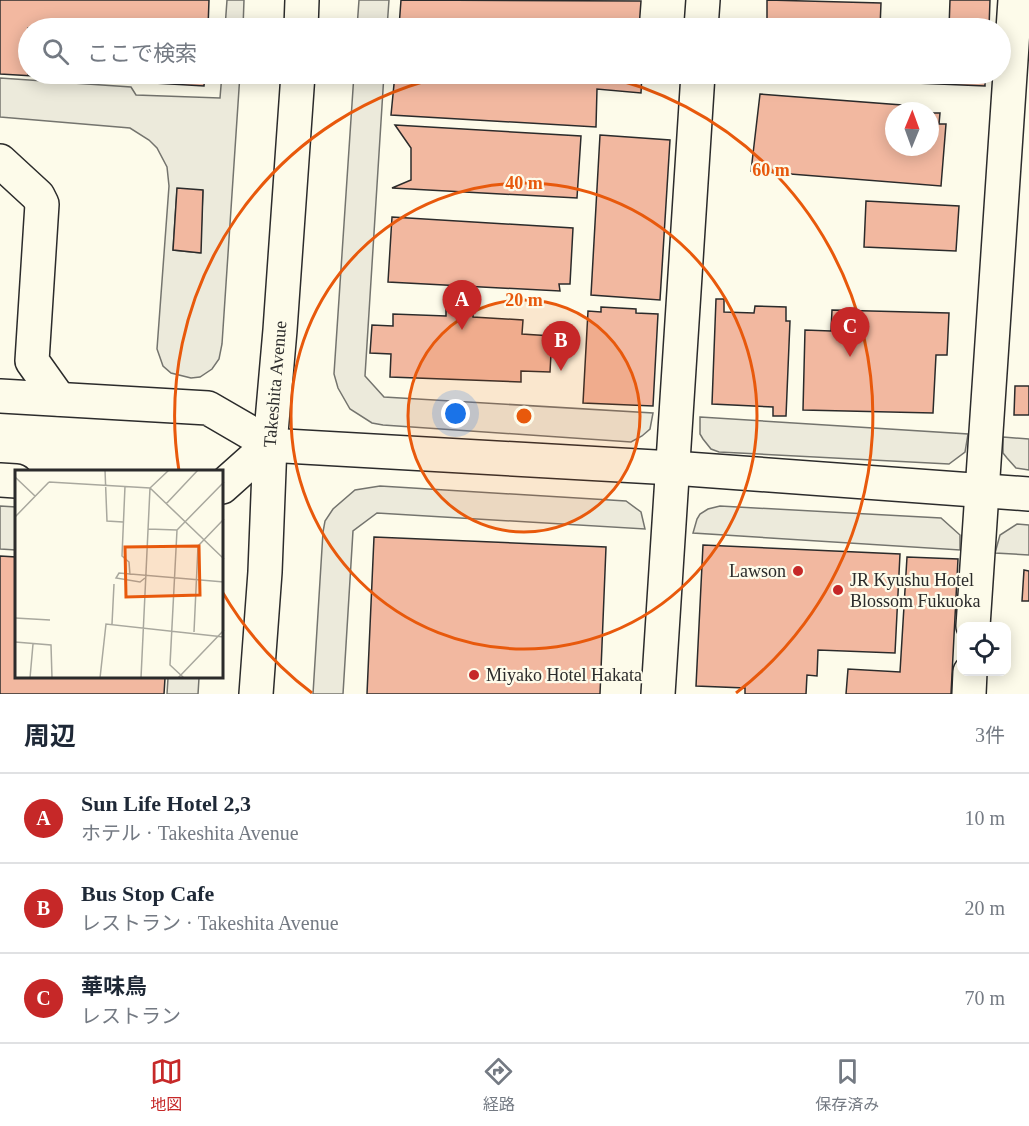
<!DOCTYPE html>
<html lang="ja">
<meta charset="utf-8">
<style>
body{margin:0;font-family:"Times New Roman","Noto Sans JP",serif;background:#f2f2f3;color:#1f2937}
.controls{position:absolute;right:18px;bottom:18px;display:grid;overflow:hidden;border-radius:12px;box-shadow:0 3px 15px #0003}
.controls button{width:54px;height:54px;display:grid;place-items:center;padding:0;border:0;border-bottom:2px solid #e0e1e3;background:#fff;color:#1f2937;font:30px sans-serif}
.compass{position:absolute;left:885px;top:102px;width:54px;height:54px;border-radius:50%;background:#fff;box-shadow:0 3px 15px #0003;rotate:1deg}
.you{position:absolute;left:456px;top:414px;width:21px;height:21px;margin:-15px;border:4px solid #fff;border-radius:50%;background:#1a73e8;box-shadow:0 0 0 9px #1a73e833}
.badge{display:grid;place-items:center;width:39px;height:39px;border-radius:50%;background:#c62828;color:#fff;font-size:20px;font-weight:700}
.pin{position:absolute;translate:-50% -50px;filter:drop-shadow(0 2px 3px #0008)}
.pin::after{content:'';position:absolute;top:32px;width:21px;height:18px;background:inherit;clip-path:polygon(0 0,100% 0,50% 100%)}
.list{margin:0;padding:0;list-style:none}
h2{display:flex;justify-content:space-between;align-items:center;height:78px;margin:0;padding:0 24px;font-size:26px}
h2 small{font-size:20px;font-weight:400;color:#747a83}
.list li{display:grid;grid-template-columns:39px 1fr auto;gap:18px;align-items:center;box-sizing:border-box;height:90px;padding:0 24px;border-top:2px solid #e0e1e3}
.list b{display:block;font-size:22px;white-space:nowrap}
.list p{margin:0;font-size:20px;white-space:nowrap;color:#747a83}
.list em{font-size:20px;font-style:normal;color:#747a83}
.icon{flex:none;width:33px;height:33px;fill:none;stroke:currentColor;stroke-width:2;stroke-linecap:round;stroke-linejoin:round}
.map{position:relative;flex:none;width:1029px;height:694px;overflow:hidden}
.search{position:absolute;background:#fff;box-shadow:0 3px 15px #0003;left:18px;right:18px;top:18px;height:66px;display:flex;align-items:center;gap:15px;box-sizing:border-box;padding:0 21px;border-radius:33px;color:#747a83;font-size:22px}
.sheet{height:348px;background:#fff}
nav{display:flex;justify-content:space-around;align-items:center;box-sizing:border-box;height:84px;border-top:2px solid #e0e1e3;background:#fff;font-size:16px;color:#747a83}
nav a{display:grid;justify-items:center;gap:3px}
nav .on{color:#c62828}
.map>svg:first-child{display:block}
.parking{fill:#eceadb;stroke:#74746e;stroke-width:1.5;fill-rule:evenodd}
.building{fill:#f2b8a0;stroke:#2b2b2b;stroke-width:1.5}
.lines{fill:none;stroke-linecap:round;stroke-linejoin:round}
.minor-casing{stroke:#2b2b2b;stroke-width:36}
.highway-casing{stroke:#2b2b2b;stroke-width:36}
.minor{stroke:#fdfbea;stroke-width:33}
.highway{stroke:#fdfbea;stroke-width:33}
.ring{fill:none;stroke:#e8590c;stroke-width:3}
.poi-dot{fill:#c62828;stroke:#fdfbea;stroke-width:2}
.labels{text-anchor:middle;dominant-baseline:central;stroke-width:4.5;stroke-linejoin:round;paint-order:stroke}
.street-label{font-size:18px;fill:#2b2b2b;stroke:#fdfbea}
.poi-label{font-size:18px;fill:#2b2b2b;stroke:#fdfbea;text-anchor:start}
.inset-road{fill:none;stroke:#a9a89e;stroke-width:1.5}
.view{fill:#e8590c;fill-opacity:0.15;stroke:#e8590c;stroke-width:3}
.inset-edge{fill:none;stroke:#2b2b2b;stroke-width:3}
.centre{fill:#e8590c;stroke:#fdfbea;stroke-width:3}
.ring-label{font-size:18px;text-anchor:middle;font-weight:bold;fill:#e8590c;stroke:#fdfbea;stroke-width:4.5;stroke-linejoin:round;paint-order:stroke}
</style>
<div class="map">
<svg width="1029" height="694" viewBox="0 0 1029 694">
<rect width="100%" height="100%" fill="#fdfbea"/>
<g class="parking">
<path d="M227,0H244L243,28H225Z"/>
<path d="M359,0H389L387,28H357Z"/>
<path d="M222,74H240L222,344L219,359L212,369L200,377L191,378L171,373L163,366L157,349L169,186L167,167L157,148L149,140L130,128L0,117V78L131,87L136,95L220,98ZM177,189L203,191L200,253L173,250Z"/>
<path d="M354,74H384L365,376L384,397L653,413L650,429L642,436L631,442L383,425L372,423L350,409L338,388L334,374Z"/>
<path d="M700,417L968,434L965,452L949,464L719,452L711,449L703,439L700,434Z"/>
<path d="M1003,437L1029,439V470L1016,468L1007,458L1003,453Z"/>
<path d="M380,486L626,501L641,512L645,529L377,513L353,531L343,694H313L323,532L325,521L333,509L355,490Z"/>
<path d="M0,506L16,507V550L0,549Z"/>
<path d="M720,506L941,518L960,535V550L693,533L697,519L700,514L708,509Z"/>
<path d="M1017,524L1029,525V555L995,553L1000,535Z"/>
<path d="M168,678H199L198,694H167Z"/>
</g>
<g class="building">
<path d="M0,0H209L208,28H28V74H205L204,86L0,74Z"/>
<path d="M401,0L641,1L639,28L399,27Z"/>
<path d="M767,0L881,3L880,28H767Z"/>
<path d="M950,0H990L989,28H949Z"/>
<path d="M395,74H642L641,93L597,89L596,127L391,115Z"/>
<path d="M765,74H879V82L765,79Z"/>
<path d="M892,74H985V86L892,82Z"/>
<path d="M760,94L902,105V111H904H894V147H930V113H940L939,124H946L941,186L751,171Z"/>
<path d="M395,125L581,136L577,198L392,188L411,180V148Z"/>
<path d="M600,135L670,140L660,300L591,295Z"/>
<path d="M177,188L203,190L201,253L173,250Z"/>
<path d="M866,201L959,206L956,251L864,247Z"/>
<path d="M392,217L573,228L570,284H559L560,291L388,282Z"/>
<path d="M716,299H724V312L754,313L755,306L786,307V321H790L786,416H773V407L712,404Z"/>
<path d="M601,307L636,309V313L658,314L653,406L583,403L588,311L601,312Z"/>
<path d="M446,308H473V317L523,320L522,334L552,336L550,372L521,371V382L390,377L391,354L370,353L372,325L393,326V314L446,316Z"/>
<path d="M832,310L949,313L947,355H936L933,413L803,410L805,330L831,331Z"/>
<path d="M1015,386H1029V415H1014Z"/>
<path d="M374,537L606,547L600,694H367Z"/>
<path d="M703,545L900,554L895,653L818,650L817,676L807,675L806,694H745V688L696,686Z"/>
<path d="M0,556L16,557V678H165L164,694H0Z"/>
<path d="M907,557L958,559L951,694H846L848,669L900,672Z"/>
<path d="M1024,570L1029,571V601H1022Z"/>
</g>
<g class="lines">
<g class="minor-casing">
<g id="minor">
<path d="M701,28L703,0"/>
<path d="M0,161L38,196L42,204L32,361L59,399"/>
<path d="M0,396L208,408L270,444L285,446L673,468L1029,494"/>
<path d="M0,480L16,481"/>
<path d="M222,487L270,444"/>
<path d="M973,626L1015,0"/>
<path d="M658,694L698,74"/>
<path d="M969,694L970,672"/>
</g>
</g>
<g class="highway-casing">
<g id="highway">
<path d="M301,28L302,0"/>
<path d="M256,694L265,572L270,444L280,330L298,74"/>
</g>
</g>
<use href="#minor" class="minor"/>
<use href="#highway" class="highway"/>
</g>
<circle cx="524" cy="416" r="116" fill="#e8590c" fill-opacity=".12"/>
<g class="ring">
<circle cx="524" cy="416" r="116"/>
<circle cx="524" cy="416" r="233"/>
<path d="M312 693A349 349 0 0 1 223 593M179 471A349 349 0 0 1 454 74M594 74A349 349 0 0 1 736 693"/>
</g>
<g class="poi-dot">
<circle cx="798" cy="571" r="6"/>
<circle cx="838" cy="590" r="6"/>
<circle cx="474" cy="675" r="6"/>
</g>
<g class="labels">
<g class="street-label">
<text transform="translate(275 384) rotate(-85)">Takeshita Avenue</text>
</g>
<g class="poi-label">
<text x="786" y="571" text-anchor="end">Lawson</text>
<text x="850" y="580">JR Kyushu Hotel<tspan x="850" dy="21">Blossom Fukuoka</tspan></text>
<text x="486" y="675">Miyako Hotel Hakata</text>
</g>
</g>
<g transform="translate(15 470)">
<rect width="208" height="208" fill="#fdfbea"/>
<path class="inset-road" d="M90,0L92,51L108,52M0,7L20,26M34,12L135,18L209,89M110,16L107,86L114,92L115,105M151,34L183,0M0,47L34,12M133,59L162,60M130,108L125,112L101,108L104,103L209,112M0,148L35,150M97,154L99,114M179,162L183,76L209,49M0,172L36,175L37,208M15,208L18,174M85,208L91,154L209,167M126,208L135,18L154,0M163,208L209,160M169,208L155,195L162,60L209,12"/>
<path class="view" d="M184,76L185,125L111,127L110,77Z"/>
<rect width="208" height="208" class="inset-edge"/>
</g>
<circle cx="524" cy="416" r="9" class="centre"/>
<g class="ring-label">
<text x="771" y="176">60 m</text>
<text x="524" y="189">40 m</text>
<text x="524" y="306">20 m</text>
</g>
</svg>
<div class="controls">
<button><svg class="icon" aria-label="locate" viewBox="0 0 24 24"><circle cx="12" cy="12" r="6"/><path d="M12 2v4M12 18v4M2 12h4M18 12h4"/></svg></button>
</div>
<svg class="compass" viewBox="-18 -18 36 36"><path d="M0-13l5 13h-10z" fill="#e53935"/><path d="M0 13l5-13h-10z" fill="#747a83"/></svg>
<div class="you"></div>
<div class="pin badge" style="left:462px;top:330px">A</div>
<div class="pin badge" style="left:561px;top:371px">B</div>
<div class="pin badge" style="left:850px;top:357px">C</div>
<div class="search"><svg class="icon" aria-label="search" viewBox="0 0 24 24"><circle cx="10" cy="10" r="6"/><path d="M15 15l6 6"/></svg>ここで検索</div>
</div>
<section class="sheet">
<h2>周辺<small>3件</small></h2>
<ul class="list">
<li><span class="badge">A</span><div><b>Sun Life Hotel 2,3</b><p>ホテル · Takeshita Avenue</p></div><em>10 m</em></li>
<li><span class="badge">B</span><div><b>Bus Stop Cafe</b><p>レストラン · Takeshita Avenue</p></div><em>20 m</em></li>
<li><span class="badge">C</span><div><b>華味鳥</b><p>レストラン</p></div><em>70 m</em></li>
</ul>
</section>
<nav>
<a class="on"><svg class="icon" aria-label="map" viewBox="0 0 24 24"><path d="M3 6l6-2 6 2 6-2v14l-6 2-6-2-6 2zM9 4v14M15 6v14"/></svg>地図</a>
<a><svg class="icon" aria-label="directions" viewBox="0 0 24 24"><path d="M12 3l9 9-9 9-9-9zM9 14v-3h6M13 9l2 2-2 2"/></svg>経路</a>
<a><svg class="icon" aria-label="saved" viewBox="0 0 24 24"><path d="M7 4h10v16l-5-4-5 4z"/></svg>保存済み</a>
</nav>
